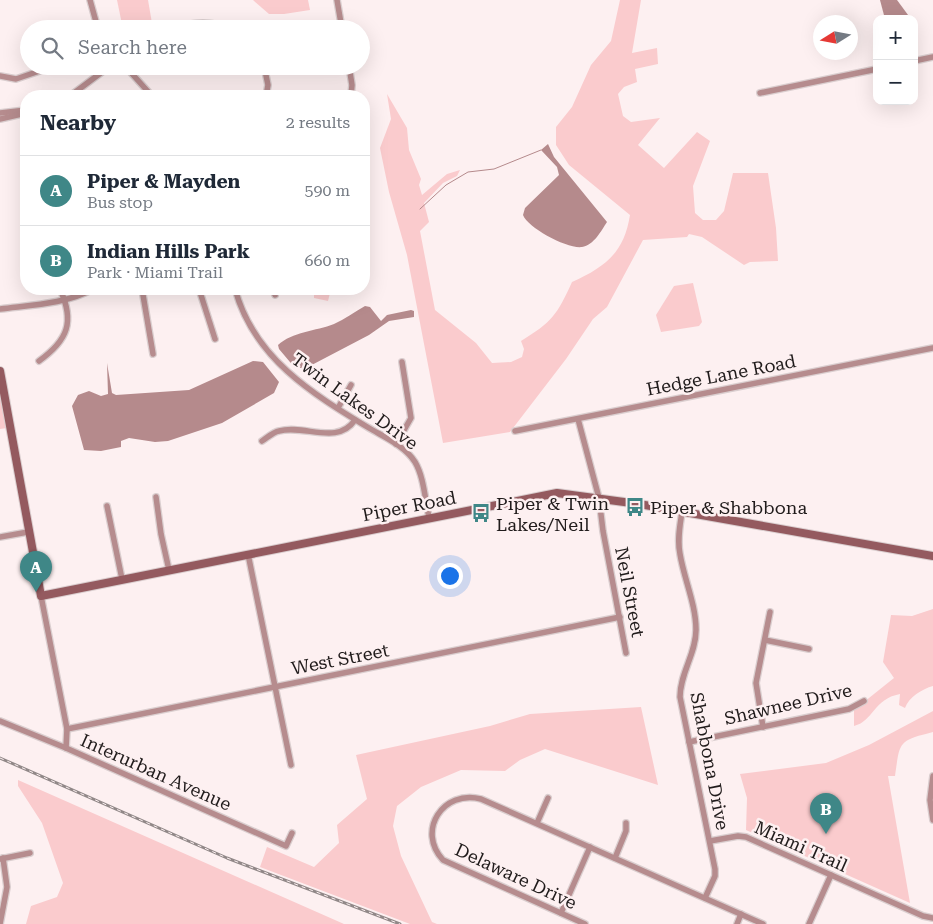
<!DOCTYPE html>
<meta charset="utf-8">
<style>
body{margin:0;font-family:"Roboto Serif",serif;background:#f2f2f3;color:#1f2937}
.controls{position:absolute;right:15px;top:15px;display:grid;overflow:hidden;border-radius:10px;box-shadow:0 5px 20px #0002}
.controls button{width:45px;height:45px;display:grid;place-items:center;padding:0;border:0;border-bottom:1px solid #e0e1e3;background:#fff;color:#1f2937;font:25px sans-serif}
.compass{position:absolute;left:813px;top:15px;width:45px;height:45px;border-radius:50%;background:#fff;box-shadow:0 5px 20px #0002;rotate:259deg}
.you{position:absolute;left:449px;top:575px;width:18px;height:18px;margin:-12px;border:4px solid #fff;border-radius:50%;background:#1a73e8;box-shadow:0 0 0 8px #1a73e833}
.badge{display:grid;place-items:center;width:32px;height:32px;border-radius:50%;background:#3f8787;color:#fff;font-size:16px;font-weight:700}
.pin{position:absolute;translate:-50% -41px;filter:drop-shadow(0 1px 2px #0008)}
.pin::after{content:'';position:absolute;top:26px;width:18px;height:15px;background:inherit;clip-path:polygon(0 0,100% 0,50% 100%)}
.list{margin:0;padding:0;list-style:none}
h2{display:flex;justify-content:space-between;align-items:center;height:65px;margin:0;padding:0 20px;font-size:21px}
h2 small{font-size:16px;font-weight:400;color:#747a83}
.list li{display:grid;grid-template-columns:32px 1fr auto;gap:15px;align-items:center;box-sizing:border-box;height:70px;padding:0 20px;border-top:1px solid #e0e1e3}
.list b{display:block;font-size:19px;white-space:nowrap}
.list p{margin:0;font-size:16px;white-space:nowrap;color:#747a83}
.list em{font-size:16px;font-style:normal;color:#747a83}
.icon{flex:none;width:28px;height:28px;fill:none;stroke:currentColor;stroke-width:2;stroke-linecap:round;stroke-linejoin:round}
.map{position:relative;flex:none;width:933px;height:924px;overflow:hidden}
.search{position:absolute;background:#fff;box-shadow:0 5px 20px #0002;left:20px;top:20px;width:350px;height:55px;display:flex;align-items:center;gap:12px;box-sizing:border-box;padding:0 18px;border-radius:28px;color:#747a83;font-size:19px}
.panel{position:absolute;background:#fff;box-shadow:0 5px 20px #0002;left:20px;top:90px;width:350px;height:205px;border-radius:20px}
.map>svg:first-child{display:block}
.green{fill:#facbcd}
.water{fill:#b58a8c}
.lines{fill:none;stroke-linecap:round;stroke-linejoin:round}
.stream{stroke:#b58a8c;stroke-width:1}
.street-casing{stroke:#dacecf;stroke-width:8}
.secondary-casing{stroke:#dacecf;stroke-width:10}
.street{stroke:#b68c8e;stroke-width:5.5}
.secondary{stroke:#945a5f;stroke-width:8}
.rail-casing{stroke:#918888;stroke-width:3}
.rail{stroke:#fdf0f1;stroke-width:1;stroke-dasharray:4;stroke-linecap:butt}
.labels{text-anchor:middle;dominant-baseline:central;stroke-width:5;stroke-linejoin:round;paint-order:stroke}
.street-label{font-size:18px;fill:#201b1b;stroke:#fdf0f1}
.poi-label{font-size:18px;fill:#201b1b;stroke:#fdf0f1;text-anchor:start}
</style>
<div class="map">
<svg width="933" height="924" viewBox="0 0 933 924">
<rect width="100%" height="100%" fill="#fdf0f1"/>
<g class="green">
<path d="M117,0H148L153,29H123Z"/>
<path d="M253,0H308L310,10L284,14H269Z"/>
<path d="M620,0H641L632,53L657,48L658,64L635,69L637,82L624,87L618,94L623,116L631,122L660,118L638,145L664,168L697,132L710,141L693,186L695,213L703,220H716L724,211L733,173H768L776,228L778,261L750,262L744,265L702,237L689,234L687,237L643,240L607,307L593,319L566,359L510,432L443,443L407,255L389,192L380,148L391,119L387,94L407,128L409,150L421,179L419,185L422,195L447,174L460,170L457,176L443,183L424,203L429,222L420,231L435,310L476,343L492,363L511,362L522,357L524,349L521,341C552,322 557,315 572,282C605,267 624,253 630,215L569,165L556,145V127L572,107L591,65L611,41Z"/>
<path d="M693,283L702,322L699,326L661,332L656,315L674,286Z"/>
<path d="M314,291L330,293L328,301L314,298Z"/>
<path d="M0,386L7,428L0,429Z"/>
<path d="M933,609V686C922,689 909,697 905,708L899,705L900,694C873,699 874,721 854,726V710L894,678L883,662L891,615L912,616Z"/>
<path d="M641,707L658,785L545,749L520,760L505,771L461,770L421,787L397,806L393,826L401,856L432,922L437,924H410L260,867L267,847L314,867L339,843L337,825L367,799L356,755L490,726L530,714Z"/>
<path d="M933,711V732C898,741 900,741 895,776H888L910,903L746,830L747,798L740,774L826,763L869,745Z"/>
<path d="M18,780L344,924H26L31,906L57,897L63,883L42,823L18,786Z"/>
</g>
<g class="water">
<path d="M880,0H897L911,19H885Z"/>
<path d="M548,144L554,157L607,222C601,231 594,245 582,247C567,249 528,228 523,215L525,208L559,175L557,167L541,150Z"/>
<path d="M365,306L370,307L381,321L387,315L411,310L414,311V317L389,321L369,335L306,368H295L279,349L278,345C292,332 316,331 334,324C345,319 354,312 365,306Z"/>
<path d="M253,361L263,362L279,382L274,393L222,423L168,441L155,442L129,438L121,441V447L101,451L84,450L72,406L78,395L89,391L101,396L108,394L107,363L112,393L116,395L189,390Z"/>
</g>
<g class="lines">
<path class="stream" d="M420,209L446,185L468,172L494,169L541,150"/>
<g class="street-casing">
<g id="street">
<path d="M90,0L98,29"/>
<path d="M337,0L342,29"/>
<path d="M45,29H53"/>
<path d="M171,29C191,22 211,20 231,29"/>
<path d="M914,61L933,57"/>
<path d="M125,66L152,96"/>
<path d="M264,66L268,85L266,96"/>
<path d="M349,66L352,85L351,96"/>
<path d="M0,76L16,79L54,66"/>
<path d="M760,93L877,69"/>
<path d="M70,96L110,66"/>
<path d="M0,113L26,110"/>
<path d="M0,119L26,113"/>
<path d="M142,289L153,354"/>
<path d="M199,289L215,339"/>
<path d="M235,289C254,358 311,393 369,428C384,437 405,446 415,462C424,477 425,500 429,517"/>
<path d="M273,289L275,295"/>
<path d="M0,309C31,305 66,304 93,289"/>
<path d="M39,361C68,340 75,322 60,289"/>
<path d="M338,408L351,385"/>
<path d="M578,419L599,498L603,531L626,653"/>
<path d="M515,431L933,348"/>
<path d="M262,441C267,438 273,432 279,431C305,424 337,446 355,420"/>
<path d="M396,444L411,418L402,362"/>
<path d="M156,497L161,534L169,570"/>
<path d="M107,506L122,579"/>
<path d="M682,512C680,525 677,540 680,554C684,579 696,604 696,630C696,654 680,673 680,697L715,869V876L705,898"/>
<path d="M0,537L28,532"/>
<path d="M248,554L291,765"/>
<path d="M41,596L67,729L66,748"/>
<path d="M765,640L809,649"/>
<path d="M0,721L66,748L286,846L292,833"/>
<path d="M763,727L756,683L770,612"/>
<path d="M67,729L620,617"/>
<path d="M689,742L849,709L864,701"/>
<path d="M933,776L930,800L933,820"/>
<path d="M537,823L548,798"/>
<path d="M710,841L738,836L746,837L923,916L933,918"/>
<path d="M615,858L626,831V823"/>
<path d="M0,859L30,853"/>
<path d="M561,913L590,847"/>
<path d="M0,924L7,887L3,858"/>
<path d="M585,924L443,860C416,831 443,789 481,799L763,924"/>
<path d="M737,924L741,914"/>
<path d="M809,924L831,875"/>
</g>
</g>
<g class="secondary-casing">
<path id="secondary" d="M0,371L41,596L557,493L639,504L933,556"/>
</g>
<use href="#street" class="street"/>
<use href="#secondary" class="secondary"/>
<g class="rail-casing">
<path id="rail" d="M0,758L227,858L400,924"/>
</g>
<use href="#rail" class="rail"/>
</g>
<defs>
<g id="bus-bare" transform="scale(1.5)"><path d="M-5-6H5V4H4V6H2V4H-2V6H-4V4H-5ZM-3.5-4V0h7V-4ZM-3.5 1.2v1.5H-2V1.2ZM2 1.2v1.5H3.5V1.2Z" fill="#3f8787" stroke="#fdf0f1" stroke-width="2.5" paint-order="stroke"/></g>
</defs>
<g fill-rule="evenodd">
<use href="#bus-bare" x="635" y="507"/>
<use href="#bus-bare" x="481" y="513"/>
</g>
<g class="labels">
<g class="street-label">
<text transform="translate(721 375) rotate(-11)">Hedge Lane Road</text>
<text transform="translate(355 401) rotate(36)">Twin Lakes Drive</text>
<text transform="translate(409 506) rotate(-11)">Piper Road</text>
<text transform="translate(630 592) rotate(79)">Neil Street</text>
<text transform="translate(340 659) rotate(-11)">West Street</text>
<text transform="translate(788 704) rotate(-13)">Shawnee Drive</text>
<text transform="translate(710 761) rotate(79)">Shabbona Drive</text>
<text transform="translate(156 772) rotate(24)">Interurban Avenue</text>
<text transform="translate(801 846) rotate(24)">Miami Trail</text>
<text transform="translate(516 876) rotate(25)">Delaware Drive</text>
</g>
<g class="poi-label">
<text x="496" y="503">Piper &amp; Twin<tspan x="496" dy="21">Lakes/Neil</tspan></text>
<text x="650" y="507">Piper &amp; Shabbona</text>
</g>
</g>
</svg>
<div class="controls">
<button>+</button>
<button>−</button>
</div>
<svg class="compass" viewBox="-18 -18 36 36"><path d="M0-13l5 13h-10z" fill="#e53935"/><path d="M0 13l5-13h-10z" fill="#747a83"/></svg>
<div class="you"></div>
<div class="pin badge" style="left:36px;top:592px">A</div>
<div class="pin badge" style="left:826px;top:834px">B</div>
<div class="search"><svg class="icon" aria-label="search" viewBox="0 0 24 24"><circle cx="10" cy="10" r="6"/><path d="M15 15l6 6"/></svg>Search here</div>
<section class="panel">
<h2>Nearby<small>2 results</small></h2>
<ul class="list">
<li><span class="badge">A</span><div><b>Piper &amp; Mayden</b><p>Bus stop</p></div><em>590 m</em></li>
<li><span class="badge">B</span><div><b>Indian Hills Park</b><p>Park · Miami Trail</p></div><em>660 m</em></li>
</ul>
</section>
</div>
